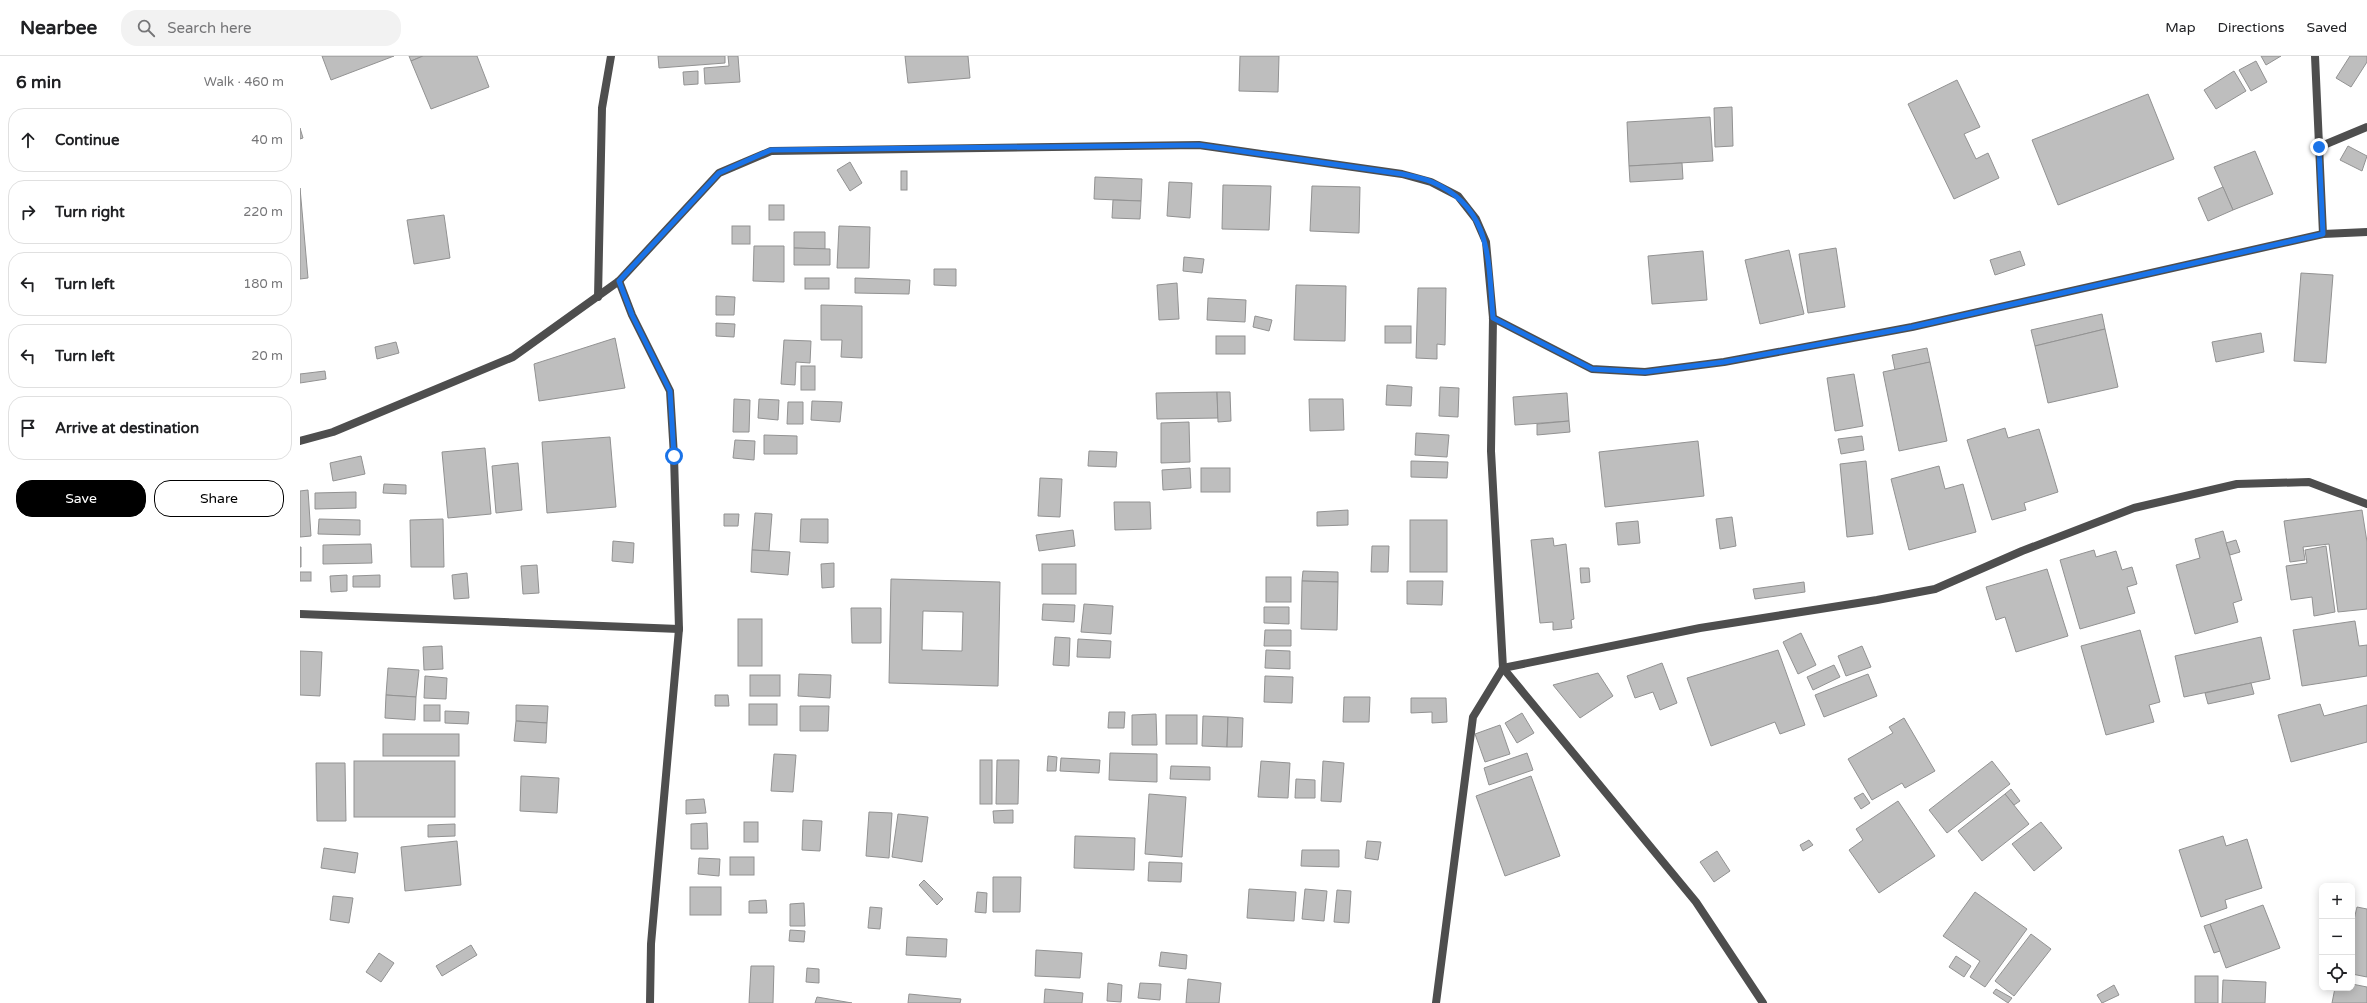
<!DOCTYPE html>
<meta charset="utf-8">
<style>
body{margin:0;font-family:"Varela Round",sans-serif;background:#f2f2f2;color:#202124}
.controls{position:absolute;right:12px;bottom:12px;display:grid;overflow:hidden;border-radius:8px;box-shadow:0 2px 10px #0003}
.controls button{width:36px;height:36px;display:grid;place-items:center;padding:0;border:0;border-bottom:1px solid #e0e0e0;background:#fff;color:#202124;font:20px sans-serif}
.stop{position:absolute;width:12px;height:12px;margin:-9px;border:3px solid #1a73e8;border-radius:50%;background:#fff}
.stop.end{background:#1a73e8;border-color:#fff;box-shadow:0 1px 4px #0008}
.list{margin:0;padding:0;list-style:none}
h2{display:flex;justify-content:space-between;align-items:center;height:52px;margin:0;padding:0 16px;font-size:17px}
h2 small{font-size:13px;font-weight:400;color:#757577}
.list li{display:grid;grid-template-columns:26px 1fr auto;gap:12px;align-items:center;box-sizing:border-box;height:64px;margin:0 8px 8px;padding:0 8px;border:1px solid #e0e0e0;border-radius:16px}
.list b{display:block;font-size:15px;white-space:nowrap}
.list em{font-size:13px;font-style:normal;color:#757577}
.actions{display:flex;gap:8px;padding:12px 16px}
.actions a{flex:1;padding:9px 0;border:1px solid #000;border-radius:16px;text-align:center;font-size:14px;color:#000}
.actions .main{background:#000;color:#fff}
.icon{flex:none;width:22px;height:22px;fill:none;stroke:currentColor;stroke-width:2;stroke-linecap:round;stroke-linejoin:round}
.map{position:relative;flex:none;width:2067px;height:947px;overflow:hidden}
header{display:flex;align-items:center;gap:24px;box-sizing:border-box;height:56px;padding:0 20px;background:#fff;border-bottom:1px solid #e0e0e0}
header strong{font-size:19px}
nav{display:flex;gap:22px;margin-inline-start:auto;font-size:14px}
.search{width:280px;height:36px;background:#f2f2f2;display:flex;align-items:center;gap:10px;box-sizing:border-box;padding:0 14px;border-radius:16px;color:#757577;font-size:15px}
main{display:flex}
aside{flex:1;background:#fff}
.map>svg:first-child{display:block}
.building{fill:#bebebe;stroke:#929292;fill-rule:evenodd}
.lines{fill:none;stroke-linecap:round;stroke-linejoin:round}
.street{stroke:#4e4e4e;stroke-width:8}
.route{stroke:#1a73e8;stroke-width:5}
</style>
<header>
<strong>Nearbee</strong>
<div class="search"><svg class="icon" aria-label="search" viewBox="0 0 24 24"><circle cx="10" cy="10" r="6"/><path d="M15 15l6 6"/></svg>Search here</div>
<nav><a>Map</a><a>Directions</a><a>Saved</a></nav>
</header>
<main>
<aside>
<h2>6 min<small>Walk · 460 m</small></h2>
<ul class="list">
<li><svg class="icon" aria-label="ahead" viewBox="0 0 24 24"><path d="M12 20V5M6 11l6-6 6 6"/></svg><div><b>Continue</b></div><em>40 m</em></li>
<li><svg class="icon" aria-label="right" viewBox="0 0 24 24"><path d="M7 20v-9h11M14 6l5 5-5 5"/></svg><div><b>Turn right</b></div><em>220 m</em></li>
<li><svg class="icon" aria-label="left" viewBox="0 0 24 24"><path d="M17 20v-9H6M10 6l-5 5 5 5"/></svg><div><b>Turn left</b></div><em>180 m</em></li>
<li><svg class="icon" aria-label="left" viewBox="0 0 24 24"><path d="M17 20v-9H6M10 6l-5 5 5 5"/></svg><div><b>Turn left</b></div><em>20 m</em></li>
<li><svg class="icon" aria-label="arrive" viewBox="0 0 24 24"><path d="M6 21V4h12l-3 4 3 4H6"/></svg><div><b>Arrive at destination</b></div></li>
</ul>
<div class="actions"><a class="main">Save</a><a>Share</a></div>
</aside>
<div class="map">
<svg width="2067" height="947" viewBox="0 0 2067 947">
<rect width="100%" height="100%" fill="#fff"/>
<g class="building">
<path d="M22,0H94L31,24Z"/>
<path d="M109,0H123L111,5Z"/>
<path d="M123,0H177L189,31L131,53L111,5Z"/>
<path d="M358,0H425V7L359,12Z"/>
<path d="M428,0H438L440,26L405,28L404,12L429,10Z"/>
<path d="M605,0H668L670,22L608,27Z"/>
<path d="M940,0H979L978,36L939,35Z"/>
<path d="M1961,0H1981L1966,9Z"/>
<path d="M2050,0H2067V6L2051,31L2036,22Z"/>
<path d="M1956,5L1967,26L1951,35L1939,14Z"/>
<path d="M398,15V28L384,29L383,16Z"/>
<path d="M1934,15L1946,35L1916,53L1904,34Z"/>
<path d="M1657,24L1680,71L1664,78L1676,103L1688,97L1699,122L1654,143L1608,48Z"/>
<path d="M1848,38L1874,103L1758,149L1732,84Z"/>
<path d="M1432,51L1433,90L1415,91L1414,52Z"/>
<path d="M1410,61L1413,105L1329,110L1327,66Z"/>
<path d="M0,72L3,82L0,83Z"/>
<path d="M2048,90L2067,100L2062,115L2040,104Z"/>
<path d="M1955,95L1973,138L1933,154L1914,111Z"/>
<path d="M550,106L562,127L550,135L537,114Z"/>
<path d="M1382,107L1383,123L1330,126L1329,110Z"/>
<rect x="601" y="115" width="6" height="19"/>
<path d="M795,121L842,123L841,145L794,143Z"/>
<path d="M869,126L892,127L890,162L867,160Z"/>
<path d="M923,129L971,130L969,174L922,173Z"/>
<path d="M1012,130L1060,131L1059,177L1010,175Z"/>
<path d="M1923,131L1933,154L1908,165L1898,142Z"/>
<path d="M0,132L8,222L0,223Z"/>
<path d="M813,144L841,145L840,163L812,162Z"/>
<rect x="469" y="149" width="15" height="15"/>
<path d="M144,159L150,202L114,208L107,164Z"/>
<rect x="432" y="170" width="18" height="18"/>
<path d="M539,170L570,171L569,212H537Z"/>
<path d="M494,176H525V193L494,192Z"/>
<path d="M454,190H484V226L453,225Z"/>
<path d="M494,192L530,193V209H494Z"/>
<path d="M1536,192L1545,251L1508,257L1499,198Z"/>
<path d="M1489,194L1504,258L1460,268L1445,204Z"/>
<path d="M1403,195L1407,244L1352,248L1348,200Z"/>
<path d="M1720,195L1725,209L1695,219L1690,204Z"/>
<path d="M884,201L904,203L902,217L883,215Z"/>
<path d="M634,213H656V230L634,229Z"/>
<path d="M2001,217L2033,219L2026,307L1994,305Z"/>
<rect x="505" y="222" width="24" height="11"/>
<path d="M555,222L610,224L609,238L555,237Z"/>
<path d="M877,227L879,263L859,264L857,229Z"/>
<path d="M996,229L1046,230L1045,285L994,284Z"/>
<path d="M1118,232H1146L1145,289L1137,288V303L1116,302Z"/>
<path d="M416,240L435,241L434,259H416Z"/>
<path d="M908,242L946,244L945,266L907,264Z"/>
<path d="M521,249L562,250V302L541,301L542,284H521Z"/>
<path d="M1802,258L1805,273L1735,290L1731,274Z"/>
<path d="M955,260L972,264L969,275L953,271Z"/>
<path d="M416,267L435,268L434,281L416,280Z"/>
<rect x="1085" y="270" width="26" height="17"/>
<path d="M1805,273L1818,331L1748,347L1735,290Z"/>
<path d="M1961,277L1964,296L1916,306L1912,286Z"/>
<rect x="916" y="280" width="29" height="18"/>
<path d="M315,282L325,332L239,345L234,308Z"/>
<path d="M484,284L511,285L510,307L496,306L495,329L481,328Z"/>
<path d="M96,286L99,297L77,303L75,291Z"/>
<path d="M1627,292L1630,306L1595,314L1592,299Z"/>
<path d="M1630,306L1647,385L1599,395L1583,316Z"/>
<rect x="501" y="310" width="14" height="24"/>
<path d="M25,315L26,323L0,327V318Z"/>
<path d="M1554,318L1563,370L1535,375L1527,322Z"/>
<path d="M1087,329L1112,331L1111,350L1086,349Z"/>
<path d="M1140,331L1159,332L1158,361L1139,360Z"/>
<path d="M917,336L918,362L857,363L856,337Z"/>
<path d="M917,336H930L931,365L918,366Z"/>
<path d="M1267,337L1269,365L1215,369L1213,341Z"/>
<path d="M434,343L450,344L449,376H433Z"/>
<path d="M459,343L479,344L478,364L458,362Z"/>
<path d="M1009,343H1043L1044,374L1010,375Z"/>
<path d="M512,345L542,346L540,366L511,364Z"/>
<path d="M488,346H503V368H487Z"/>
<path d="M1269,365L1270,376L1237,379V368Z"/>
<path d="M889,366L890,406L861,407V367Z"/>
<path d="M1705,372L1708,382L1739,373L1758,436L1724,447L1726,454L1692,464L1667,384Z"/>
<path d="M1116,377L1149,379L1147,401L1115,399Z"/>
<path d="M464,379L497,380V398H464Z"/>
<path d="M1562,380L1564,394L1541,398L1538,383Z"/>
<path d="M310,381L316,451L247,457L242,386Z"/>
<path d="M435,384L455,385L454,404L433,402Z"/>
<path d="M1398,385L1404,440L1305,451L1299,396Z"/>
<path d="M185,392L191,458L148,462L142,396Z"/>
<path d="M789,395L817,396L816,411L788,410Z"/>
<path d="M61,400L65,418L33,425L30,407Z"/>
<path d="M1111,405L1148,406L1147,422L1111,421Z"/>
<path d="M1566,405L1573,478L1547,481L1540,408Z"/>
<path d="M218,407L222,454L196,457L192,410Z"/>
<path d="M1639,410L1645,433L1663,428L1676,476L1609,494L1591,423Z"/>
<path d="M890,412L891,432L863,434L862,414Z"/>
<rect x="901" y="412" width="29" height="24"/>
<path d="M740,422L762,423L760,461L738,460Z"/>
<path d="M84,428L106,429V438L83,437Z"/>
<path d="M8,434L11,480L0,481V435Z"/>
<path d="M56,436V452L15,453V437Z"/>
<path d="M814,446H850L851,473L815,474Z"/>
<path d="M1048,454V469L1017,470V456Z"/>
<path d="M2062,454L2067,486V553L2038,556L2029,488L2003,491L2005,504L1990,506L1984,465Z"/>
<path d="M455,457L472,458L469,495L452,494Z"/>
<path d="M424,458H439L438,470H424Z"/>
<path d="M1432,461L1436,490L1420,493L1416,463Z"/>
<path d="M19,463L60,464V479L18,478Z"/>
<path d="M143,463L144,511H111L110,464Z"/>
<path d="M501,463H528V487L500,486Z"/>
<rect x="1110" y="464" width="37" height="52"/>
<path d="M1338,465L1340,487L1318,489L1316,467Z"/>
<path d="M773,474L775,490L739,495L736,479Z"/>
<path d="M1923,475L1942,544L1933,547L1938,566L1895,578L1876,509L1900,502L1895,483Z"/>
<path d="M1253,482L1254,490L1266,488L1274,563L1271,564L1272,572L1253,574V566L1240,567L1231,484Z"/>
<path d="M1936,484L1940,496L1930,499L1926,487Z"/>
<path d="M313,485L334,487L333,507L312,505Z"/>
<path d="M71,488L72,507L23,508V489Z"/>
<path d="M1072,490H1089L1088,516H1071Z"/>
<path d="M2026,490L2035,556L2014,560L2012,541L1991,544L1986,510L2007,507L2005,494Z"/>
<path d="M1,491V511H0V491Z"/>
<path d="M452,494L490,496L488,519L451,516Z"/>
<path d="M1794,494L1796,501L1816,495L1822,514L1832,511L1837,528L1827,531L1835,557L1780,573L1760,504Z"/>
<path d="M534,507V531L522,532L521,508Z"/>
<rect x="742" y="508" width="34" height="30"/>
<path d="M237,509L239,537L223,538L221,510Z"/>
<path d="M1280,512H1289L1290,526L1281,527Z"/>
<path d="M1747,513L1768,580L1716,596L1705,561L1696,564L1686,531Z"/>
<path d="M1003,515L1038,516V526L1002,525Z"/>
<rect x="0" y="516" width="11" height="9"/>
<path d="M167,517L169,542L154,543L152,519Z"/>
<path d="M47,519V535L31,536L30,520Z"/>
<path d="M80,519V531H53V520Z"/>
<rect x="966" y="521" width="25" height="25"/>
<path d="M591,523L700,526L698,630L589,627ZM623,555L663,556L662,595L622,594Z"/>
<path d="M1002,525L1038,526L1037,574L1001,573Z"/>
<path d="M1107,525H1143L1142,549L1107,548Z"/>
<path d="M1504,526L1505,536L1455,543L1453,533Z"/>
<path d="M743,548L775,549L774,566L742,564Z"/>
<path d="M784,548L813,550L811,578L781,576Z"/>
<path d="M964,551H989V568L964,567Z"/>
<path d="M551,552H581V587H552Z"/>
<rect x="438" y="563" width="24" height="47"/>
<path d="M2055,565L2059,590L2067,589V620L2002,630L1993,574Z"/>
<path d="M965,574H991V590H964Z"/>
<path d="M1840,574L1860,646L1849,649L1854,666L1806,679L1781,590Z"/>
<path d="M1501,577L1516,609L1498,618L1483,586Z"/>
<path d="M755,581L770,582L769,610L753,609Z"/>
<path d="M1961,581L1970,623L1884,641L1875,600Z"/>
<path d="M778,583L811,585L810,602L777,601Z"/>
<path d="M142,590L143,613L124,614L123,591Z"/>
<path d="M1562,590L1571,611L1546,620L1538,600Z"/>
<path d="M966,594L990,595V613L965,612Z"/>
<path d="M1478,594L1505,669L1480,678L1475,666L1411,690L1387,622Z"/>
<path d="M0,595L22,596L20,640L0,639Z"/>
<path d="M1362,607L1377,647L1360,654L1353,636L1335,642L1327,620Z"/>
<path d="M1534,609L1540,621L1513,634L1507,621Z"/>
<path d="M88,612L119,614L116,641L86,639Z"/>
<path d="M1298,617L1313,640L1280,662L1253,629Z"/>
<path d="M499,618L531,619L530,642L498,640Z"/>
<path d="M1568,618L1577,640L1524,661L1515,639Z"/>
<rect x="450" y="619" width="30" height="21"/>
<path d="M125,620L147,622L146,643L124,642Z"/>
<path d="M965,620L993,621L992,647L964,646Z"/>
<path d="M1951,627L1954,638L1908,648L1905,637Z"/>
<path d="M86,639L116,641L115,664L85,662Z"/>
<path d="M415,639H428L429,650H415Z"/>
<path d="M1044,641H1070L1069,666H1043Z"/>
<path d="M1111,642H1146L1147,666L1132,667V656L1111,657Z"/>
<rect x="449" y="648" width="28" height="21"/>
<path d="M2020,648L2024,660L2067,649V686L1991,706L1978,659Z"/>
<rect x="124" y="649" width="16" height="16"/>
<path d="M216,649L248,650L247,667L216,665Z"/>
<path d="M500,650H529L528,675H500Z"/>
<path d="M145,655L169,656L168,668L145,667Z"/>
<path d="M809,656H825L824,672H808Z"/>
<path d="M1222,657L1234,677L1217,687L1205,667Z"/>
<path d="M856,658L857,689H832V659Z"/>
<rect x="866" y="659" width="31" height="29"/>
<path d="M903,660L928,661L927,691L902,690Z"/>
<path d="M928,661L943,662L942,691H927Z"/>
<path d="M1604,662L1635,715L1605,732L1602,727L1572,744L1548,703L1593,677L1589,671Z"/>
<path d="M216,665L247,667L246,687L214,685Z"/>
<path d="M1200,669L1210,698L1185,706L1175,678Z"/>
<rect x="83" y="678" width="76" height="22"/>
<path d="M810,697L857,698V726L809,724Z"/>
<path d="M1227,697L1233,714L1189,729L1184,712Z"/>
<path d="M474,698L496,699L493,736L471,735Z"/>
<path d="M748,700L757,701L756,715H747Z"/>
<path d="M761,702L800,704L799,717L760,715Z"/>
<rect x="680" y="704" width="12" height="44"/>
<path d="M697,704H719L718,748H696Z"/>
<rect x="54" y="705" width="101" height="56"/>
<path d="M961,705L990,707L988,742L958,741Z"/>
<path d="M1023,705L1044,707L1041,746L1021,745Z"/>
<path d="M1692,705L1710,728L1647,777L1629,754Z"/>
<path d="M16,707H45L46,765H17Z"/>
<path d="M871,710L910,711V724L870,723Z"/>
<path d="M221,720L259,722L257,757L220,755Z"/>
<path d="M1231,720L1260,800L1205,820L1176,740Z"/>
<path d="M996,723L1015,724V742H995Z"/>
<path d="M1711,733L1720,745L1714,749L1705,738Z"/>
<path d="M1563,737L1570,747L1561,753L1554,742Z"/>
<path d="M849,738L886,741L882,801L845,798Z"/>
<path d="M1705,738L1729,768L1682,805L1658,775Z"/>
<path d="M404,743L406,757L386,758V744Z"/>
<path d="M1598,745L1635,800L1579,837L1549,794L1563,784L1556,773Z"/>
<path d="M713,754V767H694L693,755Z"/>
<path d="M569,756L592,757L589,802L566,800Z"/>
<path d="M598,758L628,761L622,806L592,801Z"/>
<path d="M503,764L522,765L520,795L502,794Z"/>
<rect x="444" y="766" width="14" height="20"/>
<path d="M1741,766L1762,792L1734,815L1712,788Z"/>
<path d="M407,767L408,793H391V768Z"/>
<path d="M155,768V780L128,781V769Z"/>
<path d="M775,780L835,782L834,814L774,812Z"/>
<path d="M1923,780L1926,790L1947,783L1962,832L1925,844L1927,852L1901,861L1879,794Z"/>
<path d="M1509,784L1513,789L1503,795L1500,789Z"/>
<path d="M157,785L161,829L105,835L101,791Z"/>
<path d="M1067,785L1081,786L1078,804L1065,802Z"/>
<path d="M24,792L58,797L55,817L21,812Z"/>
<path d="M1002,794H1039V811L1001,810Z"/>
<path d="M1417,795L1430,815L1414,826L1400,806Z"/>
<rect x="430" y="801" width="24" height="18"/>
<path d="M399,802L420,803L419,820L398,818Z"/>
<path d="M849,806L882,807L881,826L848,825Z"/>
<path d="M693,821H721L720,856H693Z"/>
<path d="M624,824L643,843L637,849L619,829Z"/>
<rect x="390" y="831" width="31" height="28"/>
<path d="M949,833L996,836L994,865L947,862Z"/>
<path d="M1005,833L1027,835L1024,865L1002,863Z"/>
<path d="M1037,834L1051,835L1049,867L1034,866Z"/>
<path d="M677,836L687,837L686,857L675,856Z"/>
<path d="M1675,836L1727,873L1685,931L1670,921L1680,905L1643,880Z"/>
<path d="M33,840L53,842L49,867L30,864Z"/>
<path d="M466,844L467,857H449V845Z"/>
<path d="M504,847L505,870H490V848Z"/>
<path d="M1963,849L1980,892L1926,912L1910,868Z"/>
<path d="M570,851L582,852L580,873L568,872Z"/>
<path d="M2057,851L2067,853V921L2052,918V872Z"/>
<path d="M1910,868L1920,895L1914,897L1904,870Z"/>
<path d="M490,874L505,875L504,886L489,885Z"/>
<path d="M1731,878L1751,893L1714,940L1695,925Z"/>
<path d="M607,881L647,883L646,901L606,899Z"/>
<path d="M171,889L177,899L142,920L136,910Z"/>
<path d="M736,894L782,897L780,922L735,920Z"/>
<path d="M861,896L887,899L886,913L859,910Z"/>
<path d="M79,897L94,907L81,926L66,916Z"/>
<path d="M1656,900L1671,910L1664,921L1649,911Z"/>
<path d="M451,910H474L473,947H449Z"/>
<path d="M507,912L519,913V927L506,926Z"/>
<rect x="1895" y="920" width="23" height="27"/>
<path d="M888,923L921,927L919,947H886Z"/>
<path d="M1923,924L1966,926L1965,947H1922Z"/>
<path d="M808,927L822,929L821,946L807,945Z"/>
<path d="M840,927L861,928L860,944L838,942Z"/>
<path d="M2052,928L2067,931V947H2032L2035,932H2052Z"/>
<path d="M1814,929L1819,939L1802,947L1797,939Z"/>
<path d="M745,933L783,937L782,947H744Z"/>
<path d="M1696,933L1712,942L1708,947L1693,937Z"/>
<path d="M609,938L661,943L660,947H608Z"/>
<path d="M517,941L552,947H515Z"/>
</g>
<g class="lines">
<g class="street">
<path d="M2015,0L2023,178"/>
<path d="M2019,91L2067,71"/>
<path d="M319,225L332,259L370,335L374,400L379,573L351,888L350,947"/>
<path d="M298,241L302,52L311,0"/>
<path d="M1193,262L1292,313L1345,316L1424,306L1612,271L2023,178L2067,176"/>
<path d="M0,385L33,376L213,301L319,225L419,117L471,95L899,89L1102,118L1131,126L1158,140L1176,163L1186,186L1193,262L1191,395L1203,612L1173,661L1136,947"/>
<path d="M0,558L379,573"/>
<path d="M1203,612L1400,572L1577,544L1635,533L1722,495L1834,452L1937,428L2009,426L2067,448"/>
<path d="M1203,612L1396,846L1463,947"/>
</g>
</g>
<g class="lines">
<path class="route" d="M374,400L370,335L332,259L319,225L419,117L471,94L899,89L1102,118C1112,120 1123,122 1132,126C1193,152 1188,206 1193,262L1292,313L1345,316L1424,306L1612,271L2023,178L2019,91"/>
</g>
</svg>
<div class="controls">
<button>+</button>
<button>−</button>
<button><svg class="icon" aria-label="locate" viewBox="0 0 24 24"><circle cx="12" cy="12" r="6"/><path d="M12 2v4M12 18v4M2 12h4M18 12h4"/></svg></button>
</div>
<div class="stop" style="left:374px;top:400px"></div>
<div class="stop end" style="left:2019px;top:91px"></div>
</div>
</main>
